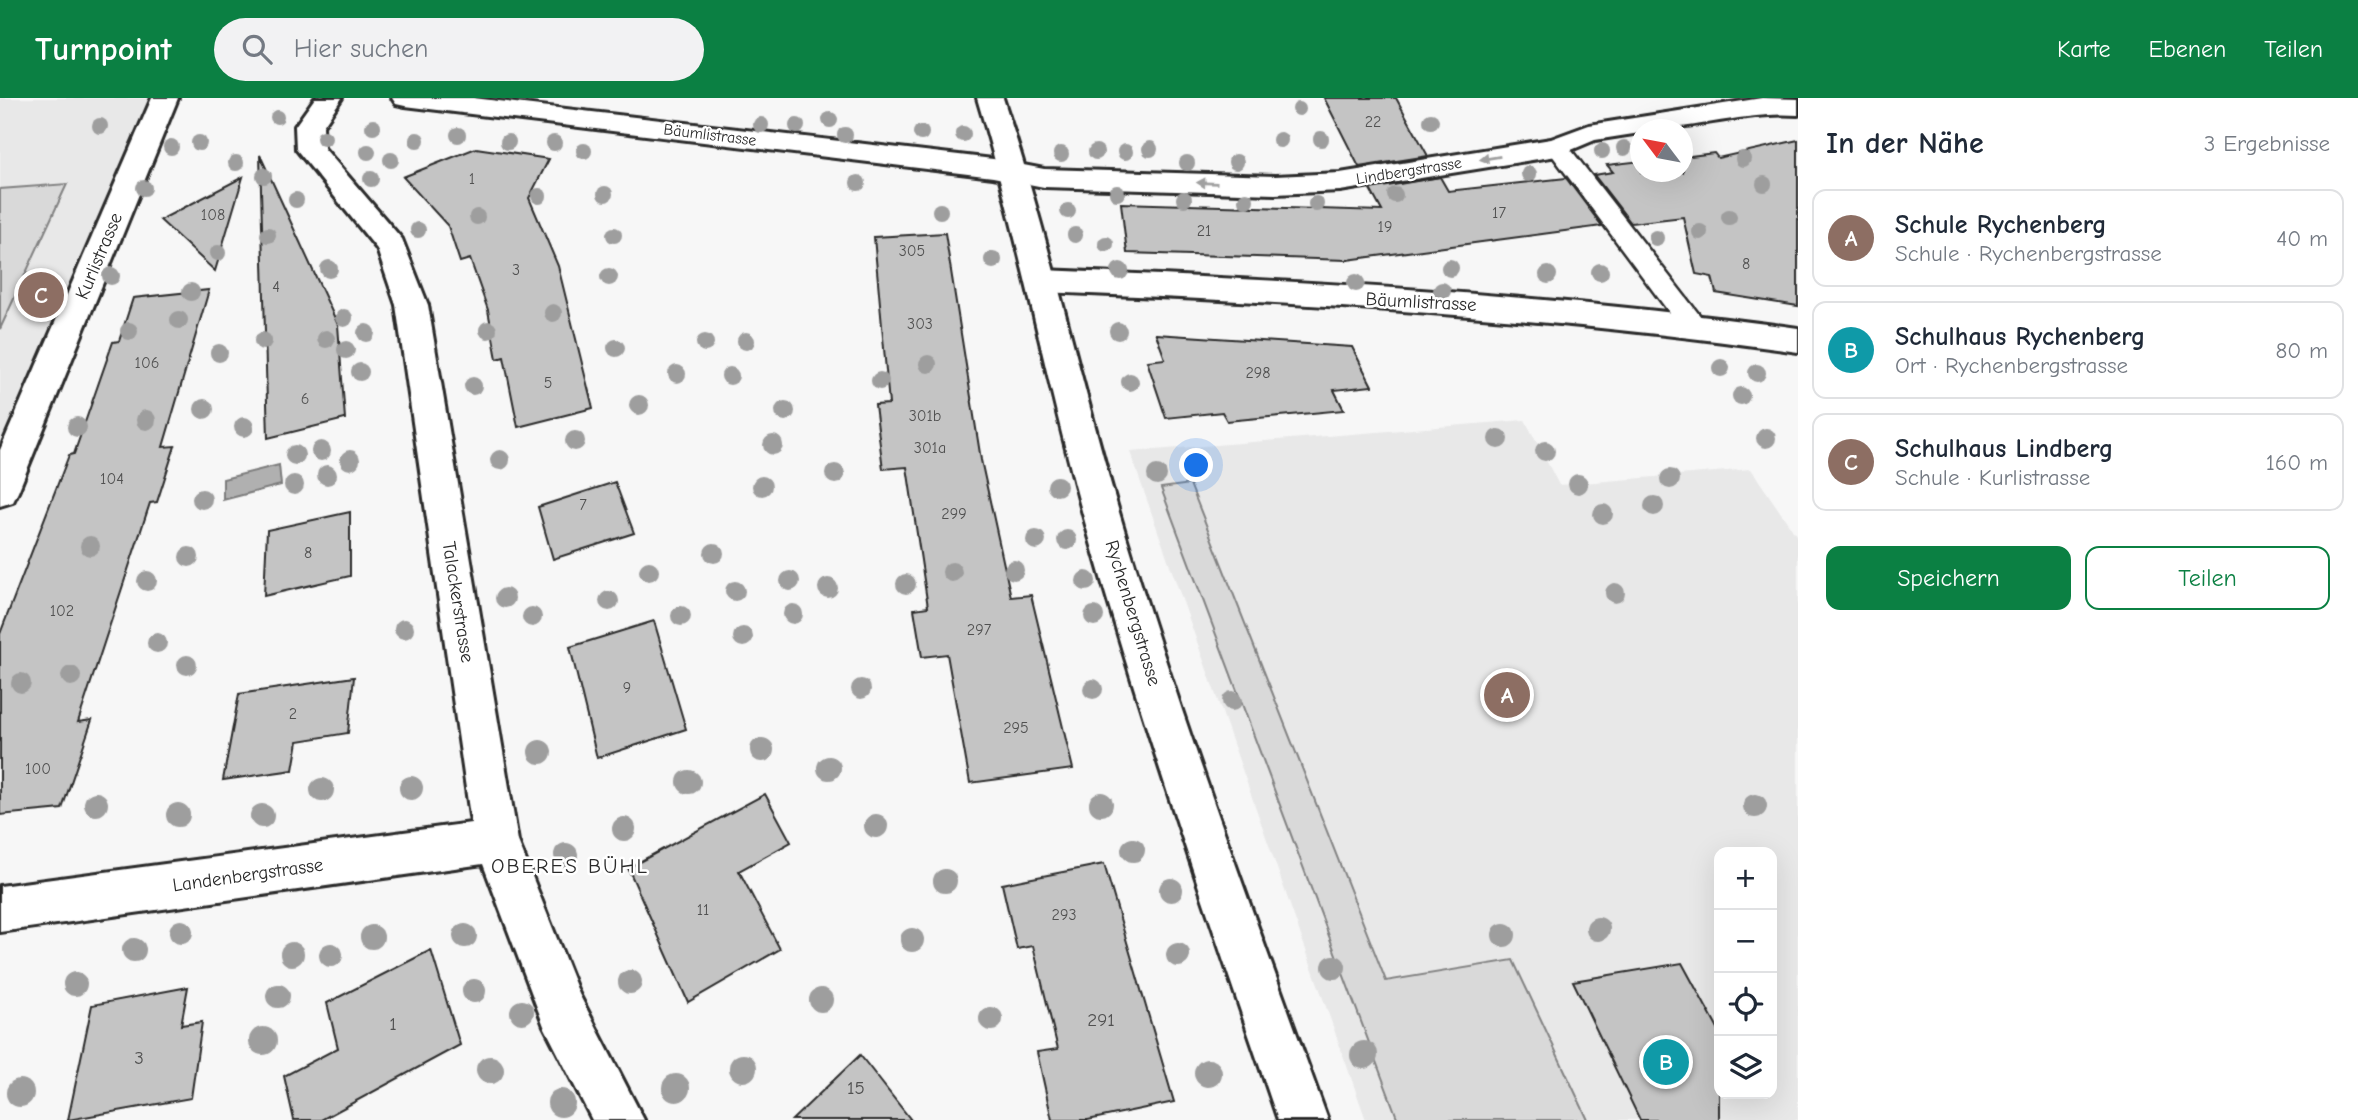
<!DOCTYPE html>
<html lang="de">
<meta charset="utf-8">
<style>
body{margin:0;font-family:"Comic Neue",sans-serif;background:#f2f2f3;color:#1f2937}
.controls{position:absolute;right:21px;bottom:21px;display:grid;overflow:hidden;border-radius:14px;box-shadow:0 7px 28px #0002}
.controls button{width:63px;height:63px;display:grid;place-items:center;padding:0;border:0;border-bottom:2px solid #e0e1e3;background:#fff;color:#1f2937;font:35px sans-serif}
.compass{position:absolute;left:1630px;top:21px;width:63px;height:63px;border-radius:50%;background:#fff;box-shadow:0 7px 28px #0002;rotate:302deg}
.you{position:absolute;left:1197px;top:368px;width:24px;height:24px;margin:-18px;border:5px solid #fff;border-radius:50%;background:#1a73e8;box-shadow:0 0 0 10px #1a73e833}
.badge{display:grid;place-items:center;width:46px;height:46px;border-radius:50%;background:#0b8043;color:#fff;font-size:23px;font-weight:700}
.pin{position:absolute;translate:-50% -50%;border:4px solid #fff;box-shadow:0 2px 7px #0006}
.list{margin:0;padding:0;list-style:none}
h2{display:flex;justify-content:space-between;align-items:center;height:91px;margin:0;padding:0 28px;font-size:30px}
h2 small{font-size:23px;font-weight:400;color:#747a83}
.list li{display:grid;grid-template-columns:46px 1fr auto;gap:21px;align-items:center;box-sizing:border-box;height:98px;margin:0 14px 14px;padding:0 14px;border:2px solid #e0e1e3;border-radius:14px}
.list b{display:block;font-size:26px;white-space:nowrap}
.list p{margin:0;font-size:23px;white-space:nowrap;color:#747a83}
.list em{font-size:23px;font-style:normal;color:#747a83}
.actions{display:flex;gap:14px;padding:21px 28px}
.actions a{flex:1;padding:16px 0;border:2px solid #0b8043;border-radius:14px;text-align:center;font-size:24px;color:#0b8043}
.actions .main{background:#0b8043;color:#fff}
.icon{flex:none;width:38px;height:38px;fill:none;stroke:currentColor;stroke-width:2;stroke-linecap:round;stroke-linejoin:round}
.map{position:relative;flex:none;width:1798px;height:1022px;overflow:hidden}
header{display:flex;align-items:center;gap:42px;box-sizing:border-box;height:98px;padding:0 35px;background:#0b8043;color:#fff}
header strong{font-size:33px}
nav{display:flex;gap:38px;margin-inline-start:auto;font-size:24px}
.search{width:490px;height:63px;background:#f2f2f3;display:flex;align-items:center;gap:18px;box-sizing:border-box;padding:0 24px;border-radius:38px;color:#747a83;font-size:26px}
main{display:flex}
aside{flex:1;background:#fff}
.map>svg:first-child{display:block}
.built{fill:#e8e8e8;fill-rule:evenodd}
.green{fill:#d9d9d9;stroke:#828282;stroke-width:2}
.water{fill:#b0b0b0;stroke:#7b7b7b;stroke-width:2}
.building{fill:#c4c4c4;stroke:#2b2b2b;stroke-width:2}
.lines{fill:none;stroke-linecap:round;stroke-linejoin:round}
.service-casing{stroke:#2b2b2b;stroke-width:5}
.minor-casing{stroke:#2b2b2b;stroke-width:6}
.tertiary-casing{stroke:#2b2b2b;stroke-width:6}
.service{fill:#fff;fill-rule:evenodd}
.minor{fill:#fff;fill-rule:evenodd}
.tertiary{fill:#fff;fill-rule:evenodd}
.tree{fill:#9e9e9e}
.oneway{fill:#a0a0a0}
.labels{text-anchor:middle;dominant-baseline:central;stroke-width:5;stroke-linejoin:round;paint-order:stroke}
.number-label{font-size:16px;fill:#515151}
.far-street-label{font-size:16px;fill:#2b2b2b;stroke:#fff}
.street-label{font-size:19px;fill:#2b2b2b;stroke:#fff}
.near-number-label{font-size:19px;fill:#515151}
.neighbourhood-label{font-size:21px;letter-spacing:2px;fill:#2b2b2b;stroke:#fff}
</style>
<header>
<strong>Turnpoint</strong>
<div class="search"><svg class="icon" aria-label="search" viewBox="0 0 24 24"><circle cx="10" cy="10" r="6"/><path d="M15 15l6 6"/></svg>Hier suchen</div>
<nav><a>Karte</a><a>Ebenen</a><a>Teilen</a></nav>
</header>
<main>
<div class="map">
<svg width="1798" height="1022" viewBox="0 0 1798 1022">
<rect width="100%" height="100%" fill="#f7f7f7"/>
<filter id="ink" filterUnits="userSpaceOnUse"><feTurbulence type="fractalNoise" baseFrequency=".0143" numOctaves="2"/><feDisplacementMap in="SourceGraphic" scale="14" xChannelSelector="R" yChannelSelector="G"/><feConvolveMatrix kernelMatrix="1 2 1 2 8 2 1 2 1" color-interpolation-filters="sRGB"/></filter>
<g filter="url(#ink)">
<g class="built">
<path d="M0,0H165L0,394Z"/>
<path d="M1525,322L1559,387L1751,371L1798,440V1022H1366L1130,354ZM1719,754H1772V996H1719Z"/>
</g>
<g class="green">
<path d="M67,86L0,231V91Z"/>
<path d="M1190,386L1386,883L1513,862L1588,1022H1398L1161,390Z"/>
</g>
<path class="water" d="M279,367L281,387L223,402V381Z"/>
<g class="building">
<path d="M1324,0H1396L1428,58L1359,69Z"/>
<path d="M1798,42V208L1716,195L1712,179L1696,176L1683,119L1631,125L1594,77L1613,74L1607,67L1641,63V74H1683V59L1714,55L1718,60Z"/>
<path d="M476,50L549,61L529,100L558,168L593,310L518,329L504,259L497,261L488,212L470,161L460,164L448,128L403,79Z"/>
<path d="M260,57L338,227L345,321L268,340Z"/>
<path d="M243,79L215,173L160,122Z"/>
<path d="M1440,79L1448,93L1566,80L1602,128L1347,162L1127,155L1121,105L1382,113L1370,91Z"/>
<path d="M945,135L981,362L1011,499L1031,497L1073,671L970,685L947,556L922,559L914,511L928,509L907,369L883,371L875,307L889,306L874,139Z"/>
<path d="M209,192L163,349L175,348L157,404L150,405L78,624L92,622L62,711L0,717V536L69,357L74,356L113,244L119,243L133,200Z"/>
<path d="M1156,236L1352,249L1372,288L1334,292L1344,312L1227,323L1222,314L1166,320L1147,263L1165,261Z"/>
<path d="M615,384L634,435L553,461L538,409Z"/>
<path d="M350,414V478L264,498L267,432Z"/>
<path d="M654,523L686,631L597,660L570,549Z"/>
<path d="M354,579L348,635L298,643L293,672L223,682L239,596Z"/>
<path d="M765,696L791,744L739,773L780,851L688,904L628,770Z"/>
<path d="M1104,766L1174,1004L1088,1022H1052L1037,954L1058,951L1033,848L1017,851L1002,786Z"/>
<path d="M431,852L460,947L321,1022H294L284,978L338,950L327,905Z"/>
<path d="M1682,865L1719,933V1022H1640L1573,883Z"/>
<path d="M188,889L181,927L202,924L191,1000L68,1022L92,907Z"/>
<path d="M860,957L911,1022H792Z"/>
</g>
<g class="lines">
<g class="service-casing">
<path id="service" d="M1557,42L1565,44L1701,219L1705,226L1701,233L1692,235L1683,233L1546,49L1549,44Z"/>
</g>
<g class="minor-casing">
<g id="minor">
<path d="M152,0H178L18,394L13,404L0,408V352Z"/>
<path d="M315,0H342L323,28L324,50L402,141L428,207L518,743L579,896L644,1022H592L544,928L483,766L0,834V788L471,725L396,207L377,151L296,51L295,28Z"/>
<path d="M392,0H473L993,61L1044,71L1275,78L1340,75L1551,41L1589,27L1762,0L1798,1V17C1745,13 1694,32 1640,32V35L1595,42L1557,58L1340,93L1275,96L1044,89L993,79L405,8L396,6Z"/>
<path d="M1042,172C1295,182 1547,196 1798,230V254C1547,218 1295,204 1042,194L1031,191L1027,183L1031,175Z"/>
</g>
</g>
<g class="tertiary-casing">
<path id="tertiary" d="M977,0H1003C1050,142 1081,288 1124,431C1184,630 1257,826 1328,1022H1278C1211,826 1143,630 1087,431C1047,288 1020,142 977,0Z"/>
</g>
<use href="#service" class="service"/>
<use href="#minor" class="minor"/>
<use href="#tertiary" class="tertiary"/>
</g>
<g class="tree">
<circle cx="1299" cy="11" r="7"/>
<circle cx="277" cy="19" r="7"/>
<circle cx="830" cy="22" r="8"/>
<circle cx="1431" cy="23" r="8"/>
<circle cx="761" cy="27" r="8"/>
<circle cx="100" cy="28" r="8"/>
<circle cx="797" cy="28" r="8"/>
<circle cx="373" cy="29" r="8"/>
<circle cx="921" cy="35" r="8"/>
<circle cx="963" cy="36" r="8"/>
<circle cx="458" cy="37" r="8"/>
<circle cx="845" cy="37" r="8"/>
<circle cx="324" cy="40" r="8"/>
<circle cx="1321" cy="41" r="8"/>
<circle cx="417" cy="42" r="8"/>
<circle cx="1280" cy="42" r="8"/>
<circle cx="508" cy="44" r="8"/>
<circle cx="199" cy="45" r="8"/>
<circle cx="554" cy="45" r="8"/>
<circle cx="171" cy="49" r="8"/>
<circle cx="1624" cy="50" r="8"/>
<circle cx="1150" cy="51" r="8"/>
<circle cx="584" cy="53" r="8"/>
<circle cx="1602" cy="53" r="8"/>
<circle cx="368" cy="54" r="8"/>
<circle cx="1096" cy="54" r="8"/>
<circle cx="1125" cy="54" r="8"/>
<circle cx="1061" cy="56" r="8"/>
<circle cx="1743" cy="61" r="8"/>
<circle cx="391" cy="62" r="8"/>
<circle cx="1236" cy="64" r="8"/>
<circle cx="236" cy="65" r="8"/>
<circle cx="1187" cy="65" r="8"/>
<circle cx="1529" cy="76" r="8"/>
<circle cx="264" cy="78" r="8"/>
<circle cx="371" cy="81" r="8"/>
<circle cx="858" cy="85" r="8"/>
<circle cx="1764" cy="86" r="8"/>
<circle cx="144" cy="90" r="8"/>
<circle cx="1117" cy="95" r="8"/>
<circle cx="605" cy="96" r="8"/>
<circle cx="1395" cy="97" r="8"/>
<circle cx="539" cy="98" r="8"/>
<circle cx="1184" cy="101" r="8"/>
<circle cx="296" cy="102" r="8"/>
<circle cx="1246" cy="102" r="8"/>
<circle cx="1316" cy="106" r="8"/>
<circle cx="940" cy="113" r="8"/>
<circle cx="1068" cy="113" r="8"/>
<circle cx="477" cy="119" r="8"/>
<circle cx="1729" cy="119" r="8"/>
<circle cx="418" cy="132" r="8"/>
<circle cx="1700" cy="134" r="8"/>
<circle cx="268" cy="137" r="8"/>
<circle cx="614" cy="137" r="8"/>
<circle cx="1075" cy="137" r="8"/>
<circle cx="1656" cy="140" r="8"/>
<circle cx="1106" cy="146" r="8"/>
<circle cx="218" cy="155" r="8"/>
<circle cx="993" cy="162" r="9"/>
<circle cx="1450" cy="170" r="9"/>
<circle cx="329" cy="171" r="9"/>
<circle cx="1120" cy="173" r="9"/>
<circle cx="1600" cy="174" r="9"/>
<circle cx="1548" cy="177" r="9"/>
<circle cx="111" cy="178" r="9"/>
<circle cx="609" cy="179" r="9"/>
<circle cx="1356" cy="185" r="9"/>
<circle cx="1442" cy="193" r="9"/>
<circle cx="191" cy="194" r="9"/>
<circle cx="553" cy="215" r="9"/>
<circle cx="344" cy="220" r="9"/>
<circle cx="179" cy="222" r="9"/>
<circle cx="488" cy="232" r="9"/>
<circle cx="129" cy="233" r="9"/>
<circle cx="1118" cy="233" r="9"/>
<circle cx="366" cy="235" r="9"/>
<circle cx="326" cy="241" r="9"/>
<circle cx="263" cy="243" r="9"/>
<circle cx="746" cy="243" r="9"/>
<circle cx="705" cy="245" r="9"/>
<circle cx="616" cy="250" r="9"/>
<circle cx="346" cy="252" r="9"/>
<circle cx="219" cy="255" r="9"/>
<circle cx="928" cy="266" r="9"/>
<circle cx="1721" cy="270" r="9"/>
<circle cx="360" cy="274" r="9"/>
<circle cx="1757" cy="275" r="9"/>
<circle cx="677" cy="276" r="9"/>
<circle cx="730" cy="278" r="9"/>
<circle cx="880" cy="283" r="9"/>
<circle cx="1130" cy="284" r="9"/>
<circle cx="473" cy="288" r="9"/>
<circle cx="1741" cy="298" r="9"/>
<circle cx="639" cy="307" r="10"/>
<circle cx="204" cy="311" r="10"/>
<circle cx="785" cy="313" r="10"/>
<circle cx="146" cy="322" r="10"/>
<circle cx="77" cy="329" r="10"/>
<circle cx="244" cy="329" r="10"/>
<circle cx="1766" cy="340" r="10"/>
<circle cx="1498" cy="341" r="10"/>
<circle cx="575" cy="343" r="10"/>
<circle cx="773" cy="347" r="10"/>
<circle cx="321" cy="353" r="10"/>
<circle cx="1545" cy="353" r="10"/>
<circle cx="295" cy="357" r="10"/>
<circle cx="350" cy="362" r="10"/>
<circle cx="500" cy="362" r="10"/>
<circle cx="835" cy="376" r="10"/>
<circle cx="327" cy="377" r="10"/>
<circle cx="1157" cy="377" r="10"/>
<circle cx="1670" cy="381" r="10"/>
<circle cx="1578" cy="386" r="10"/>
<circle cx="294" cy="387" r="10"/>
<circle cx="762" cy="388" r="10"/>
<circle cx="1057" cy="388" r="10"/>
<circle cx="202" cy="401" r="10"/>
<circle cx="1654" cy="408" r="10"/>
<circle cx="1603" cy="416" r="10"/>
<circle cx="1036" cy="442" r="10"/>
<circle cx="1067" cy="442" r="10"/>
<circle cx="90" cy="448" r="10"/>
<circle cx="714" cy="455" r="10"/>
<circle cx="189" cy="459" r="10"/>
<circle cx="1014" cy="472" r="10"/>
<circle cx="649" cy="473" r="10"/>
<circle cx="952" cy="474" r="10"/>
<circle cx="147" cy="483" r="10"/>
<circle cx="790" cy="483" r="10"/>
<circle cx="1086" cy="483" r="10"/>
<circle cx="906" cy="486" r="10"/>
<circle cx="828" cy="490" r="10"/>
<circle cx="735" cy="493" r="10"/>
<circle cx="1615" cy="495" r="10"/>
<circle cx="505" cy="500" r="10"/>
<circle cx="609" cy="503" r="10"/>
<circle cx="793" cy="516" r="10"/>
<circle cx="681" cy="518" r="10"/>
<circle cx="1094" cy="518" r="10"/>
<circle cx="532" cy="519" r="10"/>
<circle cx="404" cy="531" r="10"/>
<circle cx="743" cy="539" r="10"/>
<circle cx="157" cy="545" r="10"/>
<circle cx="187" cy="567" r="10"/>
<circle cx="71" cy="578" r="10"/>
<circle cx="21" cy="585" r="10"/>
<circle cx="861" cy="591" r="10"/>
<circle cx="1093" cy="591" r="10"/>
<circle cx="1232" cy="603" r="10"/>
<circle cx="762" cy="652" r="12"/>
<circle cx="540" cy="654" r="12"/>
<circle cx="829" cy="670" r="12"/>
<circle cx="689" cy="684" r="12"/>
<circle cx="411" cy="690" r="12"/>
<circle cx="322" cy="692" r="12"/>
<circle cx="96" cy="706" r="12"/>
<circle cx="1101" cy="706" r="12"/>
<circle cx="1755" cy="708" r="12"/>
<circle cx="178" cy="717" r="12"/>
<circle cx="262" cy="718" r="12"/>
<circle cx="876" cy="728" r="12"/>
<circle cx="624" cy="731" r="12"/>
<circle cx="1133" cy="752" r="12"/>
<circle cx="566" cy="757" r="12"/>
<circle cx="945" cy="783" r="12"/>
<circle cx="1171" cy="792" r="12"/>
<circle cx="1598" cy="831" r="12"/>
<circle cx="181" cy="834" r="12"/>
<circle cx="1504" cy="837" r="12"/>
<circle cx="465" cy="838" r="12"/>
<circle cx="372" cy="839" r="12"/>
<circle cx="912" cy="842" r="12"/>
<circle cx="134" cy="852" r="12"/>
<circle cx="292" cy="856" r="12"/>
<circle cx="331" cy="857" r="12"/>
<circle cx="1178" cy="857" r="12"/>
<circle cx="1334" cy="869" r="12"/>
<circle cx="630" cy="884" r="12"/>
<circle cx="75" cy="886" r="12"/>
<circle cx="474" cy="893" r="12"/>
<circle cx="278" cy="898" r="12"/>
<circle cx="821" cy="902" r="12"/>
<circle cx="522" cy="914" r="12"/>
<circle cx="991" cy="921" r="12"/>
<circle cx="263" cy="943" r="14"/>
<circle cx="1364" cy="957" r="14"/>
<circle cx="743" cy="970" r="14"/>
<circle cx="490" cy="972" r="14"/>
<circle cx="1208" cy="975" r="14"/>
<circle cx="676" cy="990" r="14"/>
<circle cx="20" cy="995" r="14"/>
<circle cx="561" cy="1005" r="14"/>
</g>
<defs><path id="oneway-solid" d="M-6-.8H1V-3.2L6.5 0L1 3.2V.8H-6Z" transform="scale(1.75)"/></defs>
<g class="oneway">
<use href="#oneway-solid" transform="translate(1490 60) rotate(171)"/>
<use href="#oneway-solid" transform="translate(1207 85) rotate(-178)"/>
</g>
</g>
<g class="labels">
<g class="number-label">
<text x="1373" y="24">22</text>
<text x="472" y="81">1</text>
<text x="1499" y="115">17</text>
<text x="213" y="117">108</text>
<text x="1385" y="129">19</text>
<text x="1204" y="133">21</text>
<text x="912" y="153">305</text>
<text x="1746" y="166">8</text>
<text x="516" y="172">3</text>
<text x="276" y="189">4</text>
<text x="920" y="226">303</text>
<text x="147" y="265">106</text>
<text x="1258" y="275">298</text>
<text x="548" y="285">5</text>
<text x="305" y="301">6</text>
<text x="925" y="318">301b</text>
<text x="930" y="350">301a</text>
<text x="112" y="381">104</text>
<text x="583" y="407">7</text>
<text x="954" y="416">299</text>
<text x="308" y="455">8</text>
<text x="62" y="513">102</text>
<text x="979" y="532">297</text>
<text x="627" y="590">9</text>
<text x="293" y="616">2</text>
<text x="1016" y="630">295</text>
<text x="38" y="671">100</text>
<text x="703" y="812">11</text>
<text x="1064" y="817">293</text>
</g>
<g class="far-street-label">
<text transform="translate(710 37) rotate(7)">Bäumlistrasse</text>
<text transform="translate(1409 73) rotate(-9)">Lindbergstrasse</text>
</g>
<g class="street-label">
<text transform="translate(99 158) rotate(-67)">Kurlistrasse</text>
<text transform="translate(1421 204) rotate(3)">Bäumlistrasse</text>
<text transform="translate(458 504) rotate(81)">Talackerstrasse</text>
<text transform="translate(1133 515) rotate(73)">Rychenbergstrasse</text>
<text transform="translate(248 777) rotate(-8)">Landenbergstrasse</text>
</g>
<g class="near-number-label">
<text x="1101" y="922">291</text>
<text x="393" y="926">1</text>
<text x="139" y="960">3</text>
<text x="856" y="990">15</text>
</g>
<g class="neighbourhood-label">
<text x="570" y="768">OBERES BÜHL</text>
</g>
</g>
</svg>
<div class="controls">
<button>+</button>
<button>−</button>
<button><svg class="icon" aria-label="locate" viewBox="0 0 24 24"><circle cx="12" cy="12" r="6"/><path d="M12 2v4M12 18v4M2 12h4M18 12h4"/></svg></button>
<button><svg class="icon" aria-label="layers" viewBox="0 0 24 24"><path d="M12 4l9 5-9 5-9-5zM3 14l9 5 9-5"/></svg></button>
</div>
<svg class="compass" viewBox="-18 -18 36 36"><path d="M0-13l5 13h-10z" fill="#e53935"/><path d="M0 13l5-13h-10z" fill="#747a83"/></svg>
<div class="you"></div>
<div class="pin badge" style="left:1507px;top:597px;background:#8d6e63">A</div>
<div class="pin badge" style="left:1666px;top:964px;background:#0f9aa8">B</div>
<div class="pin badge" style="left:41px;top:197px;background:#8d6e63">C</div>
</div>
<aside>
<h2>In der Nähe<small>3 Ergebnisse</small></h2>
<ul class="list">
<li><span class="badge" style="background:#8d6e63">A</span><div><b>Schule Rychenberg</b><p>Schule · Rychenbergstrasse</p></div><em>40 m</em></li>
<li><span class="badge" style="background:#0f9aa8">B</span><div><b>Schulhaus Rychenberg</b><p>Ort · Rychenbergstrasse</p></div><em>80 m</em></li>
<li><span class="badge" style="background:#8d6e63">C</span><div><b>Schulhaus Lindberg</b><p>Schule · Kurlistrasse</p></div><em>160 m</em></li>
</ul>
<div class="actions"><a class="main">Speichern</a><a>Teilen</a></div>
</aside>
</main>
